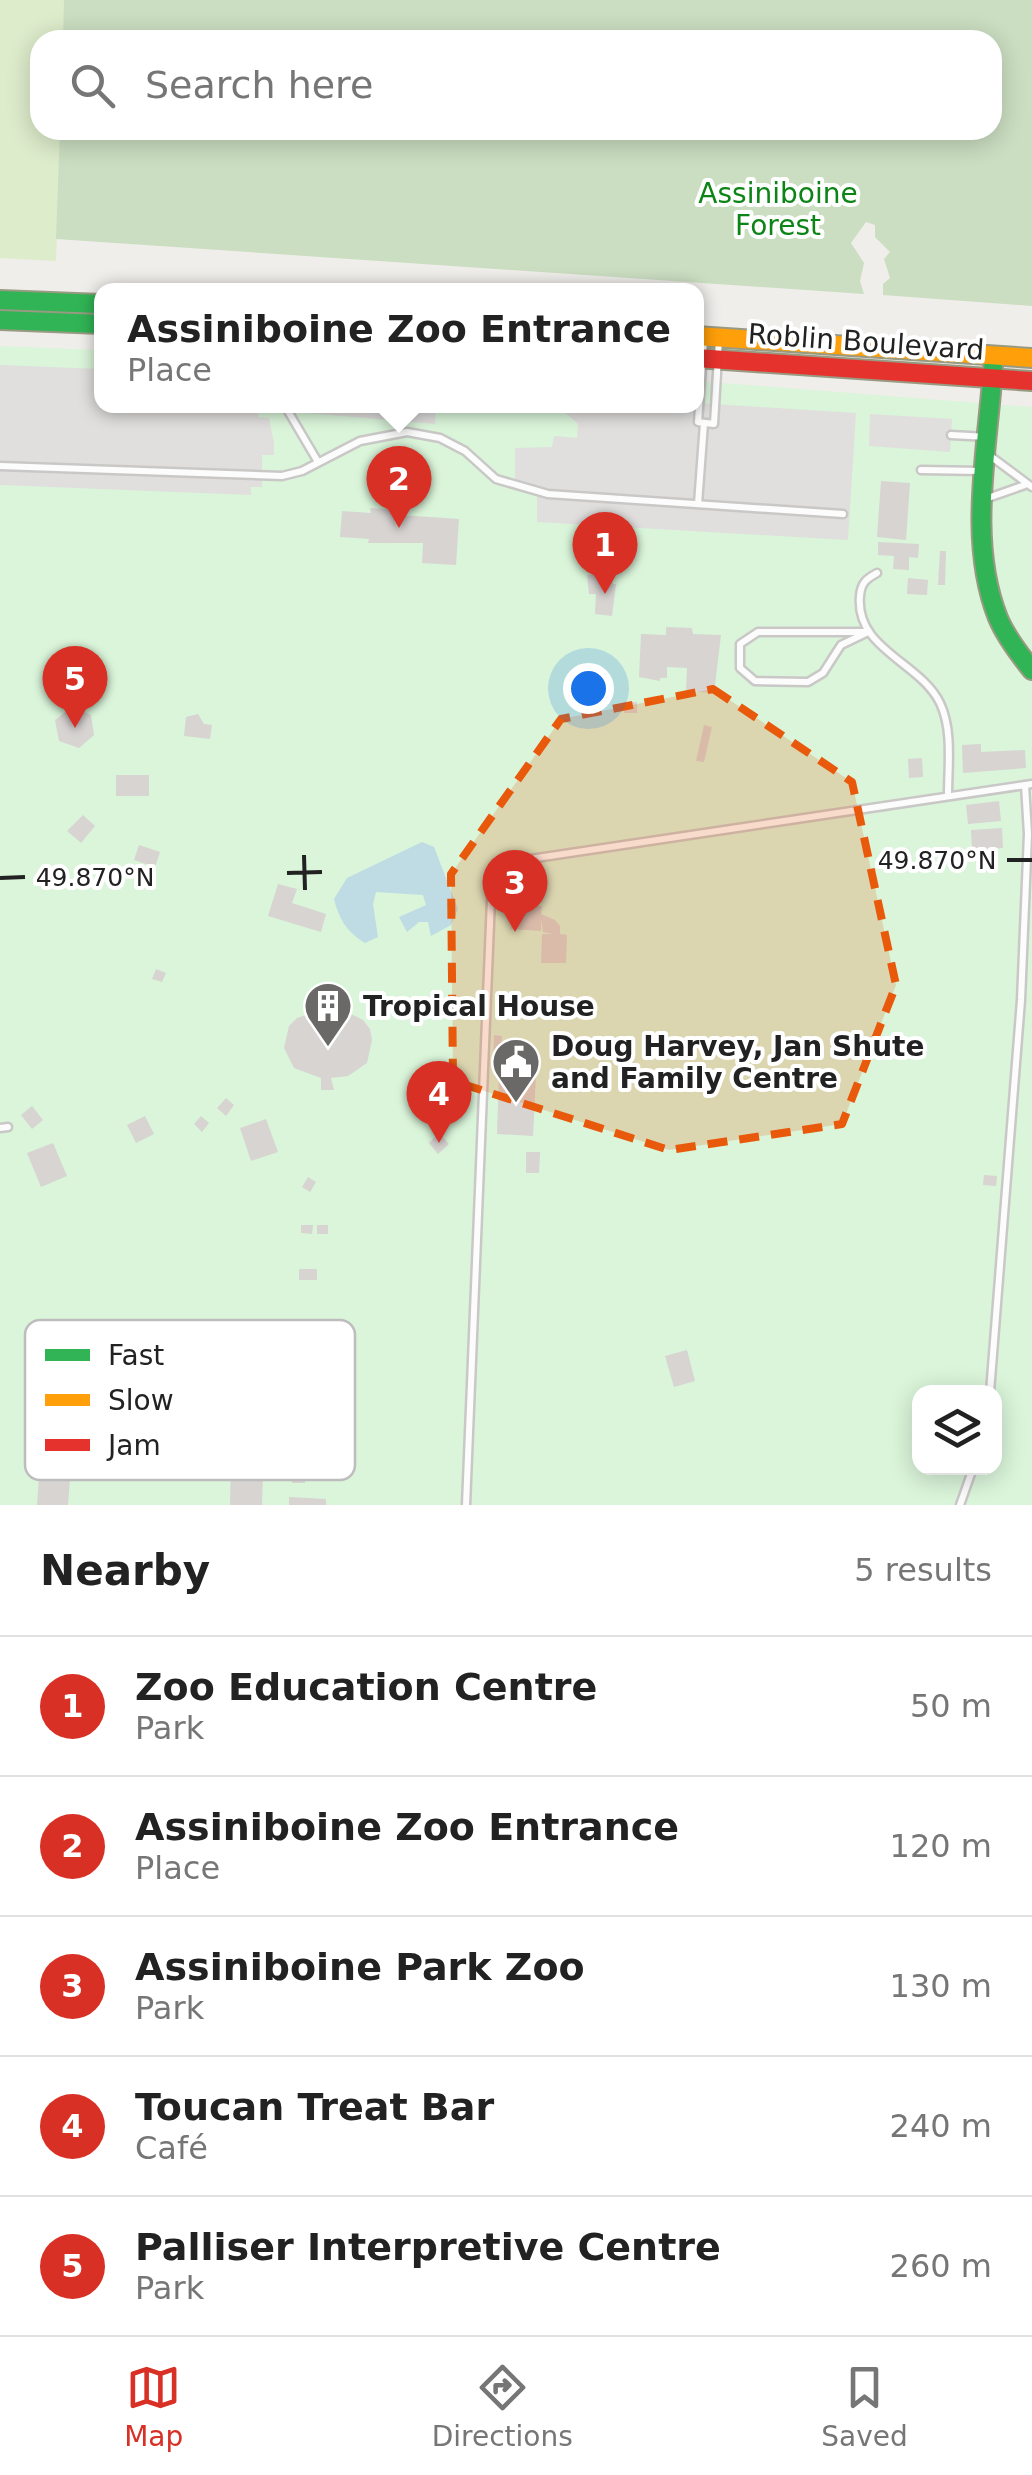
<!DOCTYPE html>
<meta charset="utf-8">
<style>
body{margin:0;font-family:"DejaVu Sans",sans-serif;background:#f6f6f6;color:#222}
.controls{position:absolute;right:30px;bottom:30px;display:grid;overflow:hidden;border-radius:20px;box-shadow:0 5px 25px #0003}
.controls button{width:90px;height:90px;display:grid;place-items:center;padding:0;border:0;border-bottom:2px solid #e0e0e0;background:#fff;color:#222;font:50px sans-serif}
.you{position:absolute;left:588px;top:688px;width:35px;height:35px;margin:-25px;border:8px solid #fff;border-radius:50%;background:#1a73e8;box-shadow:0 0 0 15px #1a73e833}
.badge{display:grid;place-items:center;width:65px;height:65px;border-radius:50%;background:#d93025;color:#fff;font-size:32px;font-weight:700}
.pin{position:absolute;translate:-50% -82px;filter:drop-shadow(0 2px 5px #0008)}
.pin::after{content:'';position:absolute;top:52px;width:35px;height:30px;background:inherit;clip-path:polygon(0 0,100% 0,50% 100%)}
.popup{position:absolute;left:94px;top:283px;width:610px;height:130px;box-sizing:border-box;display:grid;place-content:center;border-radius:20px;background:#fff;filter:drop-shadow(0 2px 8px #0005);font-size:32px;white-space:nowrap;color:#767676}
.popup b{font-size:38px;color:#222}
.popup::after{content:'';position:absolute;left:50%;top:100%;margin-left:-20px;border:20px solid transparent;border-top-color:#fff}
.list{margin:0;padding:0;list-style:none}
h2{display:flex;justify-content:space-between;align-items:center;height:130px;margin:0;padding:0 40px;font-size:42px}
h2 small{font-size:32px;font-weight:400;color:#767676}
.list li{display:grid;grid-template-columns:65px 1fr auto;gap:30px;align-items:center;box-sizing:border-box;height:140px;padding:0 40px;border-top:2px solid #e0e0e0}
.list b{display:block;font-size:38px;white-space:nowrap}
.list p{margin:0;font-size:32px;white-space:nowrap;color:#767676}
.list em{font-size:32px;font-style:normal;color:#767676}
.icon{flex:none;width:55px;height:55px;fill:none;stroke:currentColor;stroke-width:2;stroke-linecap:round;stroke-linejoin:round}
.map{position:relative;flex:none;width:1032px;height:1505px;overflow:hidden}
.search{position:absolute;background:#fff;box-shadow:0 5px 25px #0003;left:30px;right:30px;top:30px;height:110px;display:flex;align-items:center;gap:25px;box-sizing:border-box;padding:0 35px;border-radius:30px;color:#767676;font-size:38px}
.sheet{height:830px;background:#fff}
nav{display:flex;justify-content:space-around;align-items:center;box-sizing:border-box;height:140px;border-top:2px solid #e0e0e0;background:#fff;font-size:28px;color:#767676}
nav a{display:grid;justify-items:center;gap:5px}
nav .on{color:#d93025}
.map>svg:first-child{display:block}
.grass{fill:#ddeccb}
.forest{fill:#cbdec1}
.park{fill:#daf5da;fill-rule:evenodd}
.parking{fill:#e0dfde}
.water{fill:#bfdbe3}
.building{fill:#d7d4d2}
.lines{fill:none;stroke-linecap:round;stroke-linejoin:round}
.lane-casing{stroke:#c9c8c7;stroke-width:11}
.fast-casing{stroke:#999a82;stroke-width:22}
.slow-casing{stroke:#999a82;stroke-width:22}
.jam-casing{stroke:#999a82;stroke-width:22}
.lane{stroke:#fdfcfc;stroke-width:6}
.fast{stroke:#30b455;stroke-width:18}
.slow{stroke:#ff9f0a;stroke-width:18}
.jam{stroke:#e5322d;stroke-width:18}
.marked{fill:#e8590c;fill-opacity:0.2;stroke:#e8590c;stroke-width:8;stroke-dasharray:20 12;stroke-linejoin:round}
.ticks{fill:none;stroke:#222;stroke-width:4}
.labels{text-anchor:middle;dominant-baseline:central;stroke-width:8;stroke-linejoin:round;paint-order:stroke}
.park-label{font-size:28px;fill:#0c8416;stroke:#fff}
.street-label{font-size:28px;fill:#222;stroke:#fff}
.poi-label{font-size:28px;font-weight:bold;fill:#222;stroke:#fff;text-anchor:start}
.key{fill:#fff;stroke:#bdbdbd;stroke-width:2.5}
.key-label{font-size:28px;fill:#222}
.ticks-label{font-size:25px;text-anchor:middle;fill:#222;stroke:#fff;stroke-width:8;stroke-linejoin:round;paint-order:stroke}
</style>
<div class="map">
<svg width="1032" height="1505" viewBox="0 0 1032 1505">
<rect width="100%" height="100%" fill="#f0eeeb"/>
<path class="grass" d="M0,0H65L64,40H40V130H61L56,261L0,258Z"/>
<path class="forest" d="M64,0H1032V306L883,295V284L890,278L884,259L890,252L875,237V225L866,222L851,243L864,263L860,281L864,294L56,239L60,130H992V40H63Z"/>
<path class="park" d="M0,346L101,350V406H696L697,381L1032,407V1505H0ZM920,1392H994V1468H920Z"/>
<g class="parking">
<path d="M0,365L101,369V406H259L258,417L269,418L274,443V455H262V487H251V495L0,485Z"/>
<path d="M697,403L856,413L848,540L537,522V491L515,485V448L552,447L554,436L577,438L578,424L558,406H696Z"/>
<path d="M307,406H436L435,424L307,413Z"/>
<path d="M870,414L952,419L950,452L869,446Z"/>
</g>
<path class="water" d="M422,842L434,847L458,909L451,925L431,936L428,922H419L407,932L399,917L426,905L423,895L376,892L373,904L378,937L365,943C347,932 339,919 334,899L347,878Z"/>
<g class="building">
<path d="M881,481L910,483L906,540L877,537Z"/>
<path d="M370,508L400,510V515L459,519L456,565L422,563L423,543H368L369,539L340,537L342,511L371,513Z"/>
<path d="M878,542L919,544L918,558L909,557V570L893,569L894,556L878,555Z"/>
<path d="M940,551H946L945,585H938Z"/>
<path d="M612,573L613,584H616L612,616L595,614L596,594H589L587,575Z"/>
<path d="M908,578L928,580L927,595L907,594Z"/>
<path d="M666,627L692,628L693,634L721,635L714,693L686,691L687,668L667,667V678H660V681L639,677L641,634L666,635Z"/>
<rect x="624" y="702" width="13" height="11"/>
<path d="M72,707L91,715L94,735L79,748L59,741L55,720Z"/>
<path d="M198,714L204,724L212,725L210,739L184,736L186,717Z"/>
<path d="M704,725L712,727L704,762L696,761Z"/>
<path d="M981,744V752L1025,750L1026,768L963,773L962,745Z"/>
<path d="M922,758L923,777L909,778L908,759Z"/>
<rect x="116" y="775" width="33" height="21"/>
<path d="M999,801L1001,821L968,824L966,805Z"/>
<path d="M83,815L95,826L81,843L67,831Z"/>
<path d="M1002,828L1003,848L972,850L971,830Z"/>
<path d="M139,845L160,852L155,867L134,860Z"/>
<path d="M278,884L297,889L292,903L326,914L321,932L268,916Z"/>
<path d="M513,905L542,906L541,914L555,920L560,926V934L567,935L566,963H541L542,934H553L543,932L541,920V931L511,929Z"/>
<path d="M156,969L166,973L162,982L152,979Z"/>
<path d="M317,1011L351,1014L363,1020L370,1029L372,1040L367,1063L348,1076L331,1078L334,1090H321V1078L294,1068L284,1048L289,1026L297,1018Z"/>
<path d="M494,1035L502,1036L500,1060L493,1059Z"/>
<path d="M499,1073L536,1075L533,1136L497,1134Z"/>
<path d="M226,1098L234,1105L226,1116L217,1108Z"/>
<path d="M32,1106L43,1120L32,1129L21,1115Z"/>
<path d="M145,1116L154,1134L136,1143L127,1125Z"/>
<path d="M201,1116L209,1123L202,1132L194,1124Z"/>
<path d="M266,1119L278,1152L251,1161L240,1128Z"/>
<path d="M439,1133L449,1144L438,1154L429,1143Z"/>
<path d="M53,1143L67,1176L41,1187L27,1153Z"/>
<path d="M526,1152H540L539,1173H526Z"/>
<path d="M984,1175L997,1176L996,1186L983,1185Z"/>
<path d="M308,1177L316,1182L310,1192L302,1187Z"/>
<path d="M301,1225H313L312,1234L301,1233Z"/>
<rect x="317" y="1225" width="11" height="9"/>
<rect x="299" y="1269" width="18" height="11"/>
<path d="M229,1324L269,1325L268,1356H249L248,1388H257L256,1443L264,1444L262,1505H230L231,1457L208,1456L172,1481L169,1459L164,1454L171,1447L177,1453L195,1434V1419L188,1412L189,1403L182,1392L198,1376L227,1403Z"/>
<path d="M296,1344L309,1345L308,1353H296Z"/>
<path d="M687,1350L695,1381L674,1387L665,1356Z"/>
<path d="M145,1364L160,1370L162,1384L150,1396L171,1419L122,1430L137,1395L131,1390L129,1375L133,1368Z"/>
<path d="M295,1411L321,1412L320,1423L295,1421Z"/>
<path d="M28,1451L39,1456L36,1463L25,1458Z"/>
<path d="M292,1467L306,1468L305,1483H292Z"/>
<path d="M39,1477L70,1479L68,1505H37Z"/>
<path d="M289,1497L326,1499V1505H289Z"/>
</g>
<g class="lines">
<g class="lane-casing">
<g id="lane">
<path d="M704,340L698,422L714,424L719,339"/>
<path d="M285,406L318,462"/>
<path d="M951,435L988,437"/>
<path d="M989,455L1032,487"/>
<path d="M0,466L282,476L302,471L360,441L407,432L440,438L465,451L496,479L548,494L843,514"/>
<path d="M921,470L981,471"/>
<path d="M985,499L1025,485"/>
<path d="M698,504L704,423"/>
<path d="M877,573C866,579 861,583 860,596C855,649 920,662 940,703C953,730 948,766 948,795"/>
<path d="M758,632H868L841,645L823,673L808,682L755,681L740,668V644Z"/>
<path d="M0,1128L8,1127"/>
<path d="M990,1392L1021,1000L1028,834L1025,785"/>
<path d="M466,1505L492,875L496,864L1032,784"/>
<path d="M960,1505L973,1468"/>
</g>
</g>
<g class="fast-casing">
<g id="fast">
<path d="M0,300L101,304"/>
<path d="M0,320L101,324"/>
<path d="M993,368C988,447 967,541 998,618C1006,637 1019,654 1032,670"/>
</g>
</g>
<g class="slow-casing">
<path id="slow" d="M696,336L1032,358"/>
</g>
<g class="jam-casing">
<path id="jam" d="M696,358L1032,381"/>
</g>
<use href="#lane" class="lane"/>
<use href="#fast" class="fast"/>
<use href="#slow" class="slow"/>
<use href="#jam" class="jam"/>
</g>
<path class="marked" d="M713,689L852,782L896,985L842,1124L669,1150L453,1081L451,874L561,719Z"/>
<path class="ticks" d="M304,855L305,890M1007,860H1032M287,873L322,872M0,878L25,877"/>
<defs>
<g id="building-pin" transform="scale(2.5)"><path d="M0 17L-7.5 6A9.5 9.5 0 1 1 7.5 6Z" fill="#6a6968" stroke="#fff"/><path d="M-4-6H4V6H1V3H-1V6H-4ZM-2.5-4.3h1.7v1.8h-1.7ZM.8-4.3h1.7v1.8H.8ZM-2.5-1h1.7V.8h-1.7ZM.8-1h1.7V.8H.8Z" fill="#fff"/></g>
<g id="civic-pin" transform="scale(2.5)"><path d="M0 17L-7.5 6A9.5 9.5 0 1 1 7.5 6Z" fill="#6a6968" stroke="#fff"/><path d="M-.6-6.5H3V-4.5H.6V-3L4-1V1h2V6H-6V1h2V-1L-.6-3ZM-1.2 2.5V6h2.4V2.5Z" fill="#fff"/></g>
</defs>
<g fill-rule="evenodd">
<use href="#building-pin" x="328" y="1006"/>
<use href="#civic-pin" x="516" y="1062"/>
</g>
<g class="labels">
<g class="park-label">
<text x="778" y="193">Assiniboine<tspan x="778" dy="32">Forest</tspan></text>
</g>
<g class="street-label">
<text transform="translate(866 342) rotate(4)">Roblin Boulevard</text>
</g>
<g class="poi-label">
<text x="363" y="1006">Tropical House</text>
<text x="551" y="1046">Doug Harvey, Jan Shute<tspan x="551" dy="32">and Family Centre</tspan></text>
</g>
</g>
<rect x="25" y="1320" width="330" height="160" rx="15" class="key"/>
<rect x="45" y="1349" width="45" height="12" fill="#30b455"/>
<rect x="45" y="1394" width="45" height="12" fill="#ff9f0a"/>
<rect x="45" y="1439" width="45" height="12" fill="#e5322d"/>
<g class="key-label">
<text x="108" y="1365">Fast</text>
<text x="108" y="1410">Slow</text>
<text x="108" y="1455">Jam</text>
</g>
<g class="ticks-label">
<text x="937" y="869">49.870°N</text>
<text x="95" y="886">49.870°N</text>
</g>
</svg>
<div class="controls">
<button><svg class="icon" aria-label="layers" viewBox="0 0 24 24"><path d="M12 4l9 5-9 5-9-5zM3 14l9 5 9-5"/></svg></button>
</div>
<div class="you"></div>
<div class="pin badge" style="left:605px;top:594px">1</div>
<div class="pin badge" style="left:399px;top:528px">2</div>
<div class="popup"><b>Assiniboine Zoo Entrance</b>Place</div>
<div class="pin badge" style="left:515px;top:932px">3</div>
<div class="pin badge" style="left:439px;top:1143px">4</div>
<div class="pin badge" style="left:75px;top:728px">5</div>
<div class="search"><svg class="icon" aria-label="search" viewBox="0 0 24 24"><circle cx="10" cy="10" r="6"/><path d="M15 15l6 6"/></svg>Search here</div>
</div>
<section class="sheet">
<h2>Nearby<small>5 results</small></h2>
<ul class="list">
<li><span class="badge">1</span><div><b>Zoo Education Centre</b><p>Park</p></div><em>50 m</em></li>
<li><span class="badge">2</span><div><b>Assiniboine Zoo Entrance</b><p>Place</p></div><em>120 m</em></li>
<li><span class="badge">3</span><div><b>Assiniboine Park Zoo</b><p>Park</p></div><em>130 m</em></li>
<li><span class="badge">4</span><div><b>Toucan Treat Bar</b><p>Café</p></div><em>240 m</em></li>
<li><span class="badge">5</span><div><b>Palliser Interpretive Centre</b><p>Park</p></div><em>260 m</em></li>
</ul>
</section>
<nav>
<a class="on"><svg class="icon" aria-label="map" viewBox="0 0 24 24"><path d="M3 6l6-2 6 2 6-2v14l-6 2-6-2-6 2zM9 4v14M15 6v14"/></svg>Map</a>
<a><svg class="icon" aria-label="directions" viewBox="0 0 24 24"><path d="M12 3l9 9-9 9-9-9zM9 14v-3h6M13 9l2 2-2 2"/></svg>Directions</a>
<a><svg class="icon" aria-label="saved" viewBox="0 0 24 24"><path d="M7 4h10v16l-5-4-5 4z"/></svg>Saved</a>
</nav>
